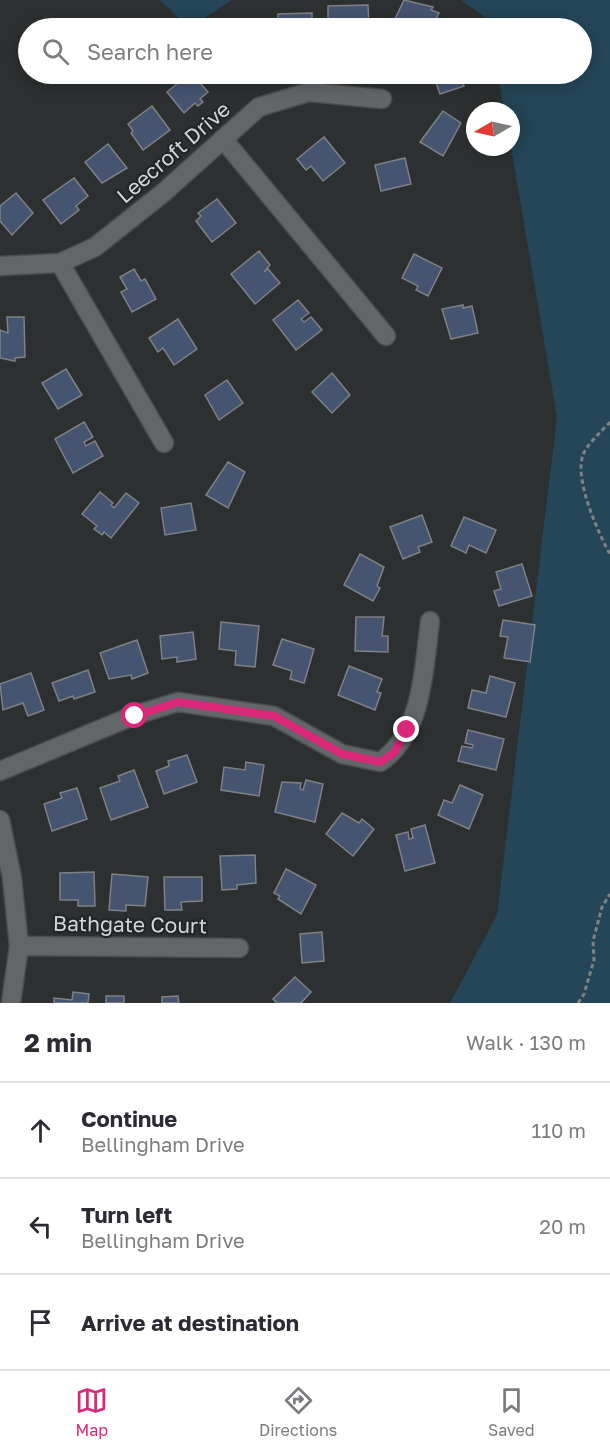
<!DOCTYPE html>
<meta charset="utf-8">
<style>
body{margin:0;font-family:"Golos Text",sans-serif;background:#f7f7f7;color:#2b2b33}
.compass{position:absolute;left:466px;top:102px;width:54px;height:54px;border-radius:50%;background:#fff;box-shadow:0 3px 15px #0003;rotate:261deg}
.stop{position:absolute;width:18px;height:18px;margin:-14px;border:4px solid #db2777;border-radius:50%;background:#fff}
.stop.end{background:#db2777;border-color:#fff;box-shadow:0 2px 6px #0008}
.list{margin:0;padding:0;list-style:none}
h2{display:flex;justify-content:space-between;align-items:center;height:78px;margin:0;padding:0 24px;font-size:26px}
h2 small{font-size:20px;font-weight:400;color:#7c7c81}
.list li{display:grid;grid-template-columns:39px 1fr auto;gap:18px;align-items:center;box-sizing:border-box;height:96px;padding:0 24px;border-top:2px solid #e1e1e2}
.list b{display:block;font-size:22px;white-space:nowrap}
.list p{margin:0;font-size:20px;white-space:nowrap;color:#7c7c81}
.list em{font-size:20px;font-style:normal;color:#7c7c81}
.icon{flex:none;width:33px;height:33px;fill:none;stroke:currentColor;stroke-width:2;stroke-linecap:round;stroke-linejoin:round}
.map{position:relative;flex:none;width:610px;height:1003px;overflow:hidden}
.search{position:absolute;background:#fff;box-shadow:0 3px 15px #0003;left:18px;right:18px;top:18px;height:66px;display:flex;align-items:center;gap:15px;box-sizing:border-box;padding:0 21px;border-radius:33px;color:#7c7c81;font-size:22px}
.sheet{height:366px;background:#fff}
nav{display:flex;justify-content:space-around;align-items:center;box-sizing:border-box;height:84px;border-top:2px solid #e1e1e2;background:#fff;font-size:16px;color:#7c7c81}
nav a{display:grid;justify-items:center;gap:3px}
nav .on{color:#db2777}
.map>svg:first-child{display:block}
.green{fill:#244658}
.building{fill:#455471;stroke:#7f8184;stroke-width:1.5}
.lines{fill:none;stroke-linecap:round;stroke-linejoin:round}
.minor-casing{stroke:#4a4d4e;stroke-width:21}
.path{stroke:#7f8283;stroke-width:3;stroke-dasharray:4.5 3;stroke-linecap:butt}
.minor{stroke:#626668;stroke-width:18}
.route{stroke:#db2777;stroke-width:8}
.labels{text-anchor:middle;dominant-baseline:central;stroke-width:4.5;stroke-linejoin:round;paint-order:stroke}
.street-label{font-size:21px;fill:#d3d5d6;stroke:#232628}
</style>
<div class="map">
<svg width="610" height="1003" viewBox="0 0 610 1003">
<rect width="100%" height="100%" fill="#2c3031"/>
<g class="green">
<path d="M160,0H232L189,28Z"/>
<path d="M461,0H610V1003H450L497,915L557,417L511,147V111H504L498,74H582V28H490L488,19Z"/>
</g>
<g class="building">
<path d="M404,0L433,7L431,10L439,13L432,28H411L394,21Z"/>
<path d="M368,5L369,28H328V6Z"/>
<path d="M312,13V28H278V14Z"/>
<path d="M189,74H192L208,92L200,99L203,102L198,106L195,103L184,113L167,92Z"/>
<path d="M433,74H459L464,86L440,94Z"/>
<path d="M152,106L170,130L143,150L131,133L133,131L128,124Z"/>
<path d="M443,111L461,123L443,156L420,142Z"/>
<path d="M324,137L345,163L323,181L311,166L306,170L297,159Z"/>
<path d="M108,144L127,168L102,183L85,162Z"/>
<path d="M405,158L411,184L381,191L375,165Z"/>
<path d="M74,178L88,196L76,206L79,210L61,224L43,200Z"/>
<path d="M16,193L33,213L12,235L0,221V206Z"/>
<path d="M217,199L236,223L212,242L196,221L201,216L198,213Z"/>
<path d="M259,251L270,265L264,272L268,269L280,283L255,304L231,274Z"/>
<path d="M414,254L442,268L428,296L416,290L418,286L402,278Z"/>
<path d="M134,269L141,281L145,279L156,299L132,312L121,292L127,289L120,277Z"/>
<path d="M298,300L309,313L301,319L304,322L311,317L322,330L296,350L273,320Z"/>
<path d="M463,305V308L472,306L478,333L451,339L442,309Z"/>
<path d="M7,317H24L25,357L15,358V361L0,358V330L8,333Z"/>
<path d="M178,319L197,349L174,365L163,348L158,352L149,338Z"/>
<path d="M66,369L82,395L58,409L42,383Z"/>
<path d="M332,373L350,395L332,413L312,392Z"/>
<path d="M227,380L243,403L219,420L205,395Z"/>
<path d="M84,422L93,437L84,442L86,446L95,441L103,456L73,473L55,439Z"/>
<path d="M228,462L245,472L228,508L206,495Z"/>
<path d="M100,492L113,503L111,505L114,508L126,493L139,503L111,538L104,532L102,535L94,529L97,526L82,514Z"/>
<path d="M191,503L196,530L165,535L161,508Z"/>
<path d="M422,515L432,542L418,547L420,552L403,559L390,527Z"/>
<path d="M464,517L496,530L486,553L469,545L466,553L451,546Z"/>
<path d="M360,554L384,567L377,586L380,588L373,601L344,585Z"/>
<path d="M522,564L532,596L499,606L494,591L501,589L496,572Z"/>
<path d="M356,617H384L382,636H388V652L355,651Z"/>
<path d="M503,620L535,625L530,662L504,658L508,637L500,636Z"/>
<path d="M221,622L259,626L255,667L235,665L236,651L219,649Z"/>
<path d="M193,632L196,659L177,662V657L162,659L160,636Z"/>
<path d="M282,639L314,649L304,683L290,679L292,671L273,665Z"/>
<path d="M137,640L148,673L132,679L131,675L109,679L100,653Z"/>
<path d="M349,666L382,679L377,692L381,693L375,710L338,695Z"/>
<path d="M88,670L95,692L74,699L73,696L59,701L52,683Z"/>
<path d="M31,673L44,710L28,716L23,703L3,710L0,684Z"/>
<path d="M490,676L515,683L506,717L468,708L472,690L486,693Z"/>
<path d="M468,730L504,739L496,770L458,761L462,746L472,748L473,745L465,743Z"/>
<path d="M187,755L197,782L164,794L156,771L169,766L168,761Z"/>
<path d="M246,762L264,765L259,796L221,790L224,767L245,770Z"/>
<path d="M134,770L148,807L111,820L100,788L120,781L118,776Z"/>
<path d="M306,780L323,784L315,822L275,812L282,782L301,783L300,789L303,790Z"/>
<path d="M460,785L483,795L469,829L438,815L444,800L452,803Z"/>
<path d="M77,788L87,819L52,831L44,804L62,798L60,793Z"/>
<path d="M342,813L359,823L362,819L374,829L353,856L326,834Z"/>
<path d="M425,825L435,863L405,871L396,835L408,832L409,839L413,838L411,829Z"/>
<path d="M255,855L256,883L237,885V889L222,890L220,856Z"/>
<path d="M286,869L316,885L301,914L278,899L280,896L274,893Z"/>
<path d="M94,872L95,906H78V900H60V873Z"/>
<path d="M112,874L148,877L145,906L126,905V911L109,910Z"/>
<path d="M164,877H202V901L181,902L182,910H165Z"/>
<path d="M322,932L324,961L302,963L300,934Z"/>
<path d="M295,977L311,992L301,1003H277L273,999Z"/>
<path d="M73,992L89,994L88,1003H54V998L72,1000Z"/>
<rect x="106" y="996" width="18" height="7"/>
<path d="M178,996L179,1003H162V997Z"/>
</g>
<g class="lines">
<g class="minor-casing">
<g id="minor">
<path d="M223,139L386,336"/>
<path d="M60,263L164,443"/>
<path d="M0,266L60,263L95,247L163,193L259,107L309,92L382,99"/>
<path d="M0,771L135,715L178,702L274,716L342,754L380,762C423,734 424,667 430,621"/>
<path d="M0,820L12,878L19,946L11,1003"/>
<path d="M19,946L239,948"/>
</g>
</g>
<g class="path">
<path d="M610,422C602,431 587,444 583,455C574,479 598,533 610,554"/>
<path d="M578,1003L584,994L594,960L593,941L602,907L610,894"/>
</g>
<use href="#minor" class="minor"/>
</g>
<g class="lines">
<path class="route" d="M135,716L178,702L274,716L342,754L380,762L394,753L407,730"/>
</g>
<g class="labels">
<g class="street-label">
<text transform="translate(173 152) rotate(-41)">Leecroft Drive</text>
<text transform="translate(130 924) rotate(1)">Bathgate Court</text>
</g>
</g>
</svg>
<svg class="compass" viewBox="-18 -18 36 36"><path d="M0-13l5 13h-10z" fill="#e53935"/><path d="M0 13l5-13h-10z" fill="#7c7c81"/></svg>
<div class="stop" style="left:135px;top:716px"></div>
<div class="stop end" style="left:407px;top:730px"></div>
<div class="search"><svg class="icon" aria-label="search" viewBox="0 0 24 24"><circle cx="10" cy="10" r="6"/><path d="M15 15l6 6"/></svg>Search here</div>
</div>
<section class="sheet">
<h2>2 min<small>Walk · 130 m</small></h2>
<ul class="list">
<li><svg class="icon" aria-label="ahead" viewBox="0 0 24 24"><path d="M12 20V5M6 11l6-6 6 6"/></svg><div><b>Continue</b><p>Bellingham Drive</p></div><em>110 m</em></li>
<li><svg class="icon" aria-label="left" viewBox="0 0 24 24"><path d="M17 20v-9H6M10 6l-5 5 5 5"/></svg><div><b>Turn left</b><p>Bellingham Drive</p></div><em>20 m</em></li>
<li><svg class="icon" aria-label="arrive" viewBox="0 0 24 24"><path d="M6 21V4h12l-3 4 3 4H6"/></svg><div><b>Arrive at destination</b></div></li>
</ul>
</section>
<nav>
<a class="on"><svg class="icon" aria-label="map" viewBox="0 0 24 24"><path d="M3 6l6-2 6 2 6-2v14l-6 2-6-2-6 2zM9 4v14M15 6v14"/></svg>Map</a>
<a><svg class="icon" aria-label="directions" viewBox="0 0 24 24"><path d="M12 3l9 9-9 9-9-9zM9 14v-3h6M13 9l2 2-2 2"/></svg>Directions</a>
<a><svg class="icon" aria-label="saved" viewBox="0 0 24 24"><path d="M7 4h10v16l-5-4-5 4z"/></svg>Saved</a>
</nav>
